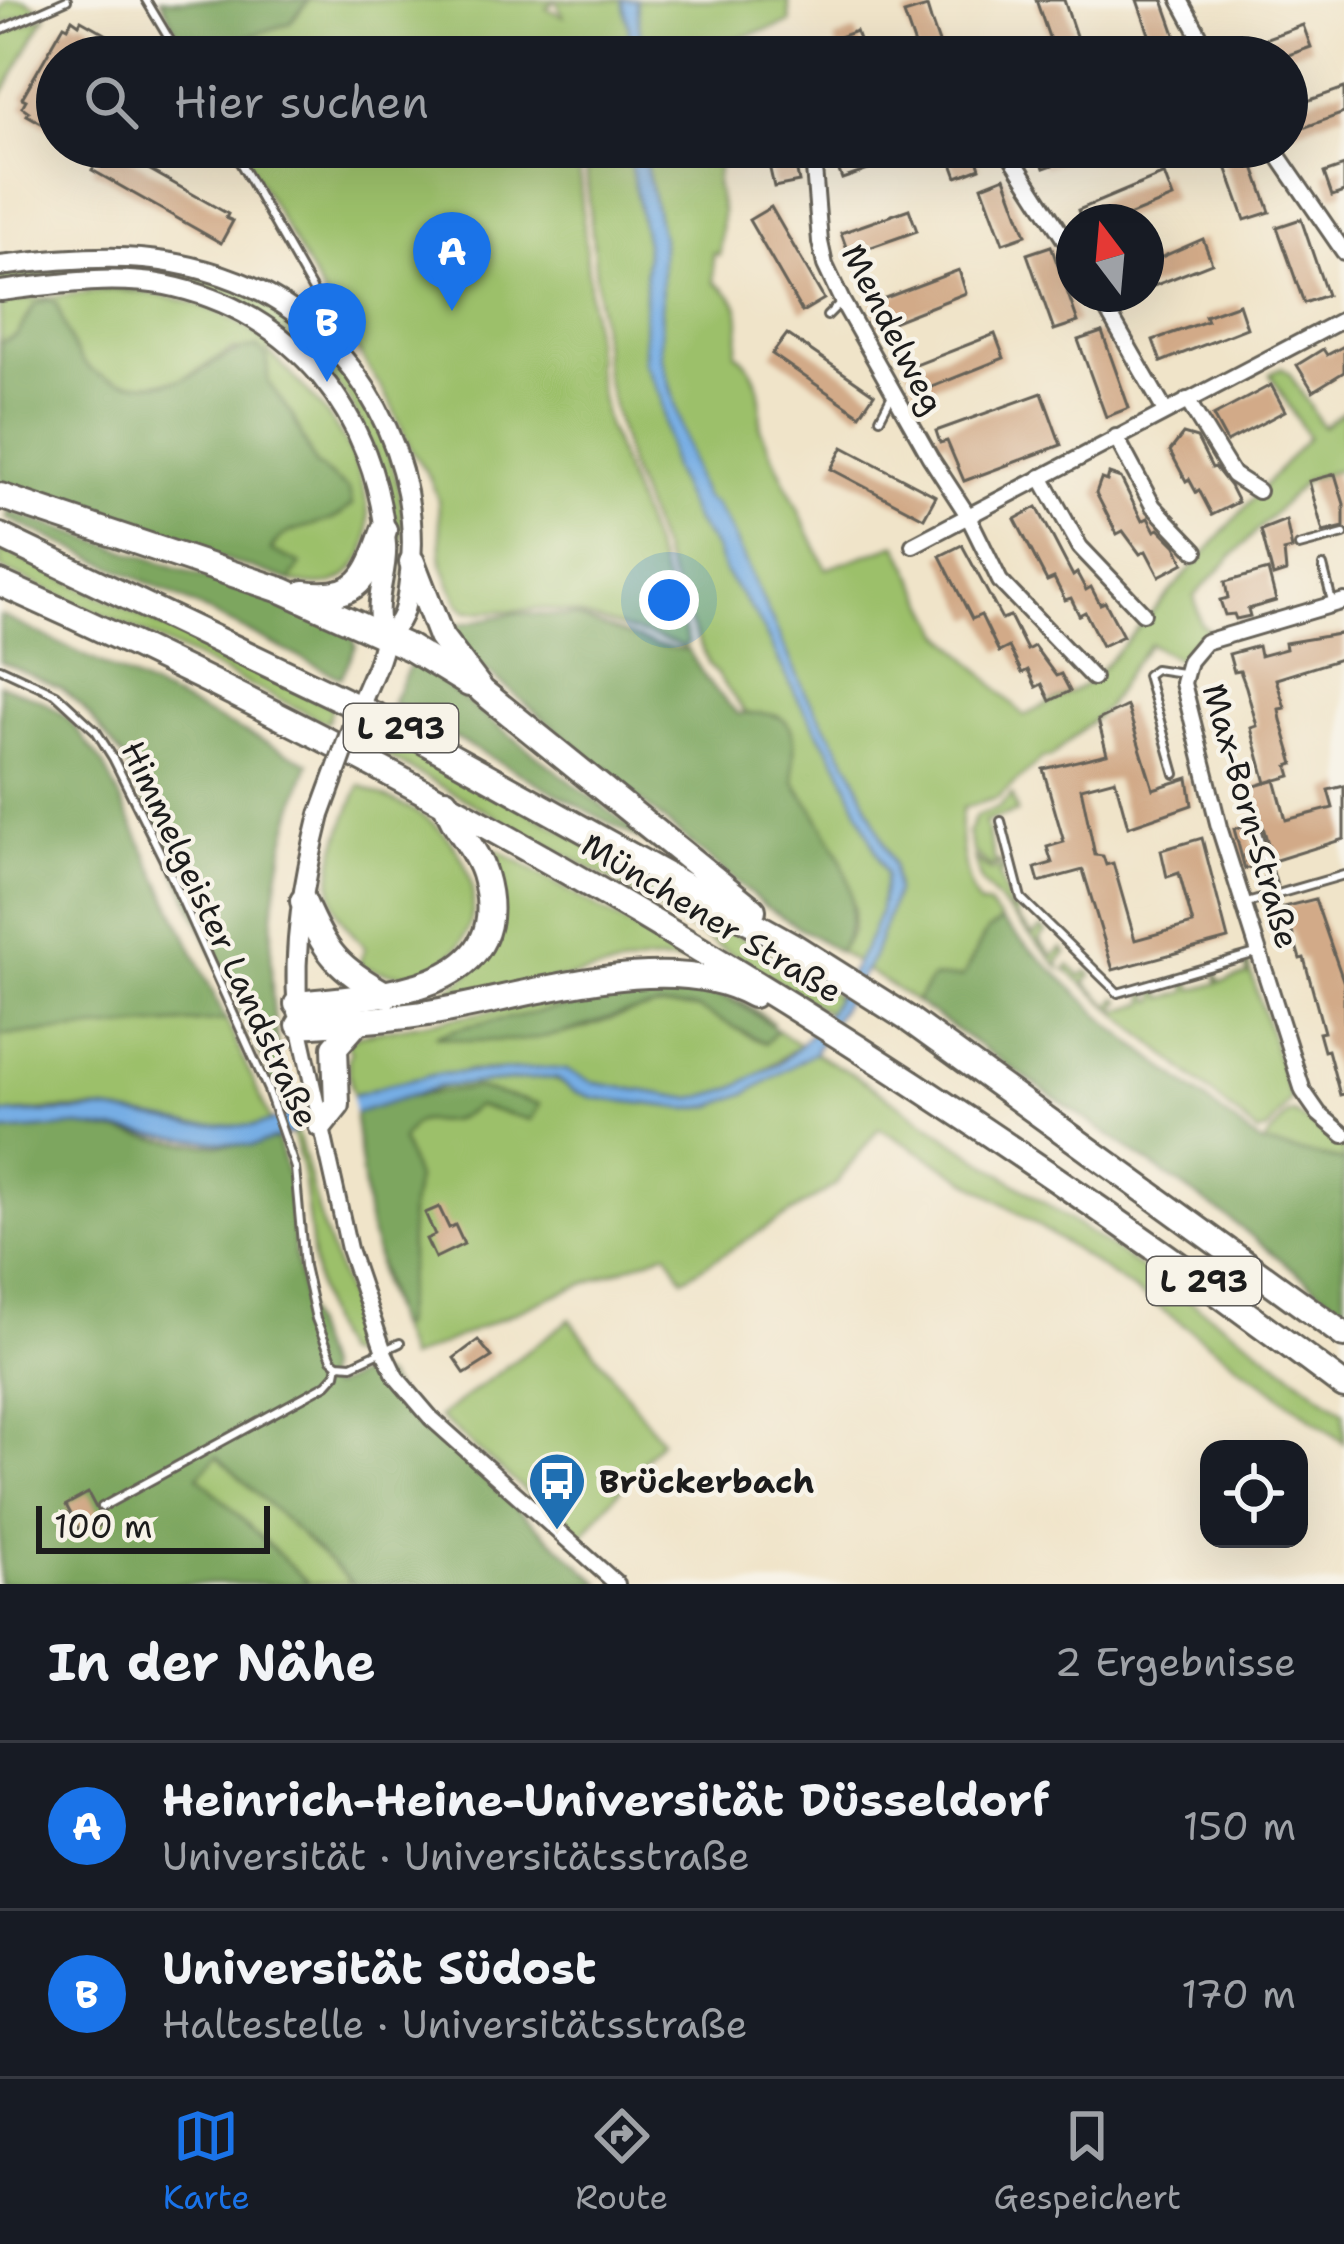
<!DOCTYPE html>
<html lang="de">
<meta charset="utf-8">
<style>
body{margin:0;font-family:"Shantell Sans",sans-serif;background:#242831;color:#f1f3f6}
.controls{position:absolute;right:36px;bottom:36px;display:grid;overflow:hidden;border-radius:24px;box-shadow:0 12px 48px #0002}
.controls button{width:108px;height:108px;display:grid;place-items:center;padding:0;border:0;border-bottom:3px solid #363941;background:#171b24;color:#f1f3f6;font:60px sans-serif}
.compass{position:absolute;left:1056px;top:204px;width:108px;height:108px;border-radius:50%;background:#171b24;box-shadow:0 12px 48px #0002;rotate:344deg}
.scale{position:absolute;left:36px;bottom:30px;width:234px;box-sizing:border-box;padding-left:12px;border:6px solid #1c1c1c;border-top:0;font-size:33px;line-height:42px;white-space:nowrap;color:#1c1c1c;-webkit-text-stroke:9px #f7f3e8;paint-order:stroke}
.you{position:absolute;left:669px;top:600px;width:42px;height:42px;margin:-30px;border:9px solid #fff;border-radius:50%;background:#1a73e8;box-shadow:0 0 0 18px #1a73e833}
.badge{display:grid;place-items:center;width:78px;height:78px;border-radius:50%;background:#1a73e8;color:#fff;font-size:39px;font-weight:700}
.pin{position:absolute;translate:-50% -99px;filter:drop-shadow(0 3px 6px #0008)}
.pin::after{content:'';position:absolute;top:63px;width:42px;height:36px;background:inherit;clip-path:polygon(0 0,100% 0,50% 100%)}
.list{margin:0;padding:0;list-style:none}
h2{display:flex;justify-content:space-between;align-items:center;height:156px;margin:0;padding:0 48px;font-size:51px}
h2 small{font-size:39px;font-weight:400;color:#9ea1a6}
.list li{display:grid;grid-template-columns:78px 1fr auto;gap:36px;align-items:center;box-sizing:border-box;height:168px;padding:0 48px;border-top:3px solid #363941}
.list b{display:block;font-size:45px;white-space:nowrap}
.list p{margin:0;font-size:39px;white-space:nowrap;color:#9ea1a6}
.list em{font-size:39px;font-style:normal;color:#9ea1a6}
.icon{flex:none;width:66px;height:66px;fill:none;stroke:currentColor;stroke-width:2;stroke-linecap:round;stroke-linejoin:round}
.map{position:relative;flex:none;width:1344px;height:1584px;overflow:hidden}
.search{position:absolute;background:#171b24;box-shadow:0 12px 48px #0002;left:36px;right:36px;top:36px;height:132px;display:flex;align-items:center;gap:30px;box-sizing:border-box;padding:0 42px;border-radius:66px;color:#9ea1a6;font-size:45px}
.sheet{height:492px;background:#171b24}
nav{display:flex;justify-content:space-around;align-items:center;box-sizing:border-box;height:168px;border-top:3px solid #363941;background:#171b24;font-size:33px;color:#9ea1a6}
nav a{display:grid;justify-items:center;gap:6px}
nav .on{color:#1a73e8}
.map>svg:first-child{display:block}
.green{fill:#9cc06a;stroke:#5c6e43;stroke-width:3}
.forest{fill:#7da65e;stroke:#4c613d;stroke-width:3}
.water{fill:#76ade4;stroke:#496480;stroke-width:3}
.pier{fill:#f0e4c9}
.building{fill:#d2aa88}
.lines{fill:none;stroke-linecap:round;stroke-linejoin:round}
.lane-casing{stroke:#666259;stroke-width:12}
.street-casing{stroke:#666259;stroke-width:20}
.secondary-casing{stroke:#666259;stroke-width:24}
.highway-casing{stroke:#666259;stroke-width:30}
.lane{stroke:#fff;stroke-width:6}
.street{stroke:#fff;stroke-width:14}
.secondary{stroke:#fff;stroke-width:18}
.highway{stroke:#fff;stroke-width:24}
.secondary-bridge-casing{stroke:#666259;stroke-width:24;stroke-linecap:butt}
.secondary-bridge{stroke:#fff;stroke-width:18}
.labels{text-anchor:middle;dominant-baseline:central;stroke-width:9;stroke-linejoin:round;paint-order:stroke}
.shield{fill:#f7f3e8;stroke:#5e5c59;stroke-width:3}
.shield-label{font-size:30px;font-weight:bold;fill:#1c1c1c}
.street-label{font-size:33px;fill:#1c1c1c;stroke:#f7f3e8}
.poi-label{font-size:33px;font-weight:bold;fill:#1c1c1c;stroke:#f7f3e8;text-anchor:start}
</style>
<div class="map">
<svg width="1344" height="1584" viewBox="0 0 1344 1584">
<rect width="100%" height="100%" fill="#f7f3e8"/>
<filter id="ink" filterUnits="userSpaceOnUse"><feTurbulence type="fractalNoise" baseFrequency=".00833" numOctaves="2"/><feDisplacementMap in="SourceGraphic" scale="24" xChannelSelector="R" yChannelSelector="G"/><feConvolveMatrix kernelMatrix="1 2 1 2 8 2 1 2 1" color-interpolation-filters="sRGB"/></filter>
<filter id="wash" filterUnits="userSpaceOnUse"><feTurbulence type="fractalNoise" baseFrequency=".004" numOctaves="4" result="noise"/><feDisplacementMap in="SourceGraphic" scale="48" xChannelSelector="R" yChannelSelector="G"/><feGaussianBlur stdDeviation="2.7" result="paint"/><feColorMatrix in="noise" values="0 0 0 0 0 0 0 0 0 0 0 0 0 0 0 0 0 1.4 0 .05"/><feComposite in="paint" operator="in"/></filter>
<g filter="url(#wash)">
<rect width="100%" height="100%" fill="#f0e4c9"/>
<g class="green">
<path d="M7,0H24L41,9L0,25V10Z"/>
<path d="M309,0H556L546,8L563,16L556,0H788L790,23L701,49L703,57H571L569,45V57L188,56L290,23Z"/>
<path d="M45,16L0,99V34Z"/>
<path d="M240,147H577L597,375L606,421L688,642L685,646L576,614L545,609L481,612L466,611L458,603L442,564L438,499L429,476L411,450L390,402L335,315Z"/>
<path d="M584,147H721L716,184L722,211L720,255L713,253L714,282C747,303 741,320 736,353C761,372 762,399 760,428L826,569L897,544L942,632L1024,716L1090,682L1308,437L1270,374L1282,368L1289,373L1323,427L1344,411V469L1307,479L1194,596L1201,624L1209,630L1189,645L1178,660L1150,644L1131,667L1106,708L1051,757L1043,758L998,798L963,808C957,829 965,890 980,905H988L1001,921L986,932L963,977L932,978L916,1002L839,952L852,931L854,910L839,854L794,781L793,744L746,714L709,664L681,603L629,467L605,374Z"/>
<path d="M139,263C176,271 212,277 246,293C319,328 380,404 397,483C406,523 402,562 396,603L388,599L392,526L382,469L350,401L307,350L213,291L0,285V274Z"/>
<path d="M114,290C173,295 226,305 271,347L268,351C314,397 356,437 367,504C370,526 371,548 356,566C338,589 316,588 290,581L271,550C281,530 310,523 332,520L349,490L315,464L293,417L268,382L267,357L233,349L181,380L145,384L110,381L93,375L76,355L27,321L17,335L0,343V302Z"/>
<path d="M0,549L333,707L327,723L150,636L0,568Z"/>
<path d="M380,730L560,829L805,975L837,997L828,1013L604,876L372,748Z"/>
<path d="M360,785C394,803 428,810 452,843C507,917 446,1004 359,964L365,948C355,935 342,924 336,908C321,869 345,821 360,785Z"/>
<path d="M1012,795L1017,812L985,822L995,862L1005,863L990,867L973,851L968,833L976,816L998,808Z"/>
<path d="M498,850L689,961L647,962L438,1002L437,994C492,971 508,911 489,858Z"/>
<path d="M974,858L990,871L1007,868L999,874L1011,911L1019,907L1016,917L1033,935L1042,928L1046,932L1039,940L1053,956L1062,948L1066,953L1059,960L1060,968L981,882Z"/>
<path d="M1248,963L1291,1100L1268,1130L1258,1133L1065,969L1069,965L1081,976L1087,971L1091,975L1085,982L1110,1006L1117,998L1121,1001L1115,1008L1118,1011L1146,1003L1144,993L1149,992L1151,1001L1157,1000L1155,988L1159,987L1163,998L1187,992L1185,980L1190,979L1193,990L1218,983L1215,972L1221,982L1248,974L1245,964Z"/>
<path d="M660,981L743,1001L773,1023L771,1026L738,1000L668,987L439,1035C478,1035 523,1041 561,1034C606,1026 651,995 699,1009C724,1017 741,1036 766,1043L777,1030L800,1045L751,1079L714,1096L693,1100L650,1095L595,1083L566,1070L540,1069L468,1071L352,1095L348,1061L351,1051L346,1044L358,1035Z"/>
<path d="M226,1020L271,1122C217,1138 157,1115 103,1110C69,1107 34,1111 0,1114V1035Z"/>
<path d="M814,1053L855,1075L1249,1341L1344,1412V1443C1195,1330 1041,1221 879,1128L834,1186L683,1279L667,1252L550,1297L408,1359L381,1284L354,1111L458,1083L551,1078L594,1098L702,1108L747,1093Z"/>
<path d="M1294,1113L1344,1147V1161L1262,1145L1288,1114Z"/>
<path d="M298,1132L322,1225L365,1347L364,1353L356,1357L341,1353C301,1280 317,1204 292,1133Z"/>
<path d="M570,1319L661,1440L580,1538L439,1417Z"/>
<path d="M217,1455L353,1584H309L197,1475Z"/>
</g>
<g class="forest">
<path d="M161,0H309L290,23L188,56Z"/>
<path d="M47,300L56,302C74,348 76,379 133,383C147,384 167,384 180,380C211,371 221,351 258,347L267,357L268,382L293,417L315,464L349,490L352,505C346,510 341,515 335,518C313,529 283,525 271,550L301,564L290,581L0,485V343L17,335L35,304Z"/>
<path d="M8,511L338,622L351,634L356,646L341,678L172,594L7,518Z"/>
<path d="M514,613L576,617L655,645L688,650L707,681L738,714C754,713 781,710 790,727C799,744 790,766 795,782C798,790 806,799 811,806C839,853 870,899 839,952L766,907L455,644L447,627Z"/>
<path d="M0,615L309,763C268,871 262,967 283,1080L273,1083L124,759L80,704L60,688L0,661Z"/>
<path d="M412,660L664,853L392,703Z"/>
<path d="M0,684L41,700L67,717L104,765L226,1020L0,1035Z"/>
<path d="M1001,921L1116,1030L1262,1144L1344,1161V1310L1231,1220L916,1002L932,978L963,977L986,932Z"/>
<path d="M668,987C714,987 741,1003 777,1030L766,1043L696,1008L658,1007L624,1014L560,1034L526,1040L468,1041L435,1036L467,1026Z"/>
<path d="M476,1088L540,1104L531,1120L477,1106C468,1112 458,1120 447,1121C421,1124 420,1111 402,1140L416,1179L410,1212V1263L401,1327L395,1326L368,1221L354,1111L396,1098Z"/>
<path d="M79,1126C142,1134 215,1156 277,1139L290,1182L295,1254L305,1309L325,1370L324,1380L330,1388L368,1371L386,1378L406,1409L601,1584H353L217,1456L198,1476L309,1584H0V1132Z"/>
</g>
<g class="water">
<path d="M622,0H636L643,57H629V28Z"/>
<path d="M627,147H642L662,238L661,353L696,479L705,498L715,505L730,529L806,694L853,771L893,864L896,892L873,957L814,1053L747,1093L713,1106L690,1109L594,1098L574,1091L557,1079L544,1078L438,1087L252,1146L79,1126L0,1132V1114L105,1110L194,1125L256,1126L384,1086L437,1074L546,1068L566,1070L595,1083L693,1099L730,1089L778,1064L796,1050L828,1013L870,938L879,914L886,875L839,765L799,701L758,619L725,573L716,549L694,519L672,468L661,397L644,362L646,244Z"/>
</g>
<path class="pier" d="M351,1089L354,1117L299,1137L291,1107Z"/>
<g id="blocks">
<g class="building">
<path d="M1036,0H1064L1083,57H1056Z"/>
<path d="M1137,0H1163L1183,57H1157Z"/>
<path d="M927,7L931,20L944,57H919L904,14Z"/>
<path d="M72,19L79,24L81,20L146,57H57V132L27,115L29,112L22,107L26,100L22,98L64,25L68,27Z"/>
<path d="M1303,25L1311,47L1283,57H1249L1245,46Z"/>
<path d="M856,31L865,57H840L834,39Z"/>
<path d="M1344,88V113L1292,132L1287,108Z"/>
<path d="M765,147H792L799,182L774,187Z"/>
<path d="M863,147H893L897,160L842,179L834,157Z"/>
<path d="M946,147H973L980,168L957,177Z"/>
<path d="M1037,147H1099V149L1044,168Z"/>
<path d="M1219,147H1247L1270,212L1245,220Z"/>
<path d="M104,148L111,152L113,149L228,214L226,218L233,221L221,243L92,170Z"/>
<path d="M1344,166V192L1332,196L1324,173Z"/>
<path d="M1164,174L1173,198L1114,222H1082L1078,210Z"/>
<path d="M1005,177L1026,235L1003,243L982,186Z"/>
<path d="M771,207L824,299L802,312L749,220Z"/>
<path d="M909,209L917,231L849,255L841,233Z"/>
<path d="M1301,219L1327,295L1304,303L1277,227Z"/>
<path d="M1203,239L1212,263L1146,289V264Z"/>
<path d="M1051,246L1078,322L1054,330L1027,254Z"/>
<path d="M959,270L966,293L880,327L872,303Z"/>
<path d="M1239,304L1247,328L1161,362L1153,340L1207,321L1205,316Z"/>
<path d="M1102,332L1129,408L1106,417L1078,340Z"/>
<path d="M787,334L874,394L860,415L772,354Z"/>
<path d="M995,334L1004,358L917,393L908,368Z"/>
<path d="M1344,346V372L1313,391L1297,365L1323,349L1327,355Z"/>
<path d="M1271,385L1285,411L1227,442L1213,416Z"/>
<path d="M1042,393L1061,445L964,481L947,441L940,443L936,431Z"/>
<path d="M1183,434L1197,438L1212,468L1215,467L1230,486L1238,502L1212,515L1199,490L1196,492L1189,479L1186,481L1170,451Z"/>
<path d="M843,447L936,496L924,518L831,469Z"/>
<path d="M1109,474L1121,478L1142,521L1148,518L1155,531L1159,529L1176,546L1184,563L1159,576L1146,551L1140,554L1123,531L1117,534L1096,493L1101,479L1107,481Z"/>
<path d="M1335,474L1344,504V527L1323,532L1309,481Z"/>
<path d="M1037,507L1073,576L1077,573L1086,590L1091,587L1100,604L1105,602L1123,636L1102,646L1085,612L1079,615L1071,598L1065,600L1054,578L1047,581L1015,519Z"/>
<path d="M1286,520L1292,549L1284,551L1286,572L1273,576L1261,530Z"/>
<path d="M962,545L1002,619L1010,616L1027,650L1034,646L1056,676L1061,674L1070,691L1050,701L1042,684L1036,687L1028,670L1022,673L1009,647L999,652L981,615L972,619L940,556Z"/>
<path d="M1268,570L1276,601L1248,609L1250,616L1236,619L1234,614L1225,615L1220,600L1228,598L1225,582Z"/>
<path d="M1344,633V658L1276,679L1285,708L1279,709L1281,720L1294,764L1288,766L1291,776L1266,783L1251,728L1257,726L1246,687L1240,671L1234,672L1229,654L1258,646L1260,656L1286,649L1285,643Z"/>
<path d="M1127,706L1153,789L1188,778L1192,805L1128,827L1115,779L1081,788L1095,855L1103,856L1106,865L1113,863L1135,940L1193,924L1179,873L1167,877L1161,850L1202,838L1228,939L1113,970L1083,870L1039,882L1035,868L1052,863L1047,847L1064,842L1043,769L1107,754L1098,720Z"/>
<path d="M1275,780L1286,820L1333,808L1328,790L1344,786V839L1273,861L1261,820L1252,815L1245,789Z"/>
<path d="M1247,825L1259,865L1245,869L1234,829Z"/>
<path d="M1315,899L1344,983V1094L1340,1095L1328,1050L1324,1051L1319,1033L1324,1032L1304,958L1300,959L1291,929L1285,931L1282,922L1285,917L1283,907Z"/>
<path d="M439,1207L449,1228L455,1225L464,1244L435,1258L426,1239L435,1235L425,1213Z"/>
<path d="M478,1340L492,1357L465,1374L454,1358Z"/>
<path d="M88,1493L104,1523L82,1535L66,1505Z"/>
</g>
</g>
</g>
<g filter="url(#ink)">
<use href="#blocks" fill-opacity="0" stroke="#666259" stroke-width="3"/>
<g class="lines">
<g class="lane-casing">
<g id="lane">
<path d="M146,0L180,57"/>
<path d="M0,30L67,0"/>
<path d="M231,147L325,312L332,337"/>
<path d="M827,316L841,302"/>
<path d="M880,418L891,397"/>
<path d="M1299,546L1344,534"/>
<path d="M1323,566L1332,601"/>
<path d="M0,668L56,694L96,731L113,758L163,858L268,1090L295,1168L304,1266L316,1319L332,1359L338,1364L352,1365L400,1343"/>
<path d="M1175,774L1147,675L1155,669L1182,673"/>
<path d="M1001,821L1021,898L1118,993L1256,953"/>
<path d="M1254,822L1275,895"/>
<path d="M1247,903L1344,875"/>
<path d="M102,1507L327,1384L336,1374L338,1364"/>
</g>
</g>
<g class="street-casing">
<g id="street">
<path d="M1180,0L1211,57"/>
<path d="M820,147L814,168L820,242L825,265L842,301L930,457L967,514L1000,581L1093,678"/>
<path d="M1005,147L1074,254"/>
<path d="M1272,147L1344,252"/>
<path d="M1098,294L1165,411"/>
<path d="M1187,400L1233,475L1258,491"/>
<path d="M1116,437L1153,506L1196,551"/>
<path d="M1041,477L1080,547L1143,613"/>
<path d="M913,545L1344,319"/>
<path d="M1344,601L1205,642L1189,661L1183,683L1219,827L1303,1091L1319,1114L1344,1135"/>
<path d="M299,1025L349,1249L384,1352L396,1377L431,1418L617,1584"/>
</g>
</g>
<g class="secondary-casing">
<g id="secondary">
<path d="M0,266C87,255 169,249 251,287C359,336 427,464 409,581C406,604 405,624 384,635"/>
<path d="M0,291C55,284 110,275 165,285C295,311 377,416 386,545C388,570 376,594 379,618C379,622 384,633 384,636C383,658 367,685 360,706"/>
<path d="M298,1012C292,947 304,879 320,815"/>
</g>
</g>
<g class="highway-casing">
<g id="highway">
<path d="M0,496L284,591L410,648L469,684"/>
<path d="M0,536L393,724L790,944L907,1018L1344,1335"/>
<path d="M412,562L441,637L482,691L753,910"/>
<path d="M0,583C479,796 925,1071 1344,1386"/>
<path d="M304,593C360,601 368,575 384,530"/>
<path d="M303,901C326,953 337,968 387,995"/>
<path d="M297,1004C372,995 520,995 484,874C476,847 453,828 445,801"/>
<path d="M299,1025C342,1022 385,1020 428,1013C519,999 669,946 753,995"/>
<path d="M321,1125L337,1105L335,1047L358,1021"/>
</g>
</g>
<use href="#lane" class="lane"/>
<use href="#street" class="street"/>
<use href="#secondary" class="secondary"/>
<use href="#highway" class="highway"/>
<g class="secondary-bridge-casing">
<path id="secondary-bridge" d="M320,815L360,706"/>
</g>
<use href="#secondary-bridge" class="secondary-bridge"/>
</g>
</g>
<defs>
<g id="bus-pin" transform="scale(3)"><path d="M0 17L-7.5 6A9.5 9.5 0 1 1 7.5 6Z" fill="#1f6fb2" stroke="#f7f3e8"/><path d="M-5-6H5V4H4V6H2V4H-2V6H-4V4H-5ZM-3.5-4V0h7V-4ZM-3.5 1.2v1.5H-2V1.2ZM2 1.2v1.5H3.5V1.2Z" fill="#fff"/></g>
</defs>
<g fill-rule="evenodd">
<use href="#bus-pin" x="557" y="1481"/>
</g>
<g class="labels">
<g class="shield">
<rect x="344" y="704" width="114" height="48" rx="9"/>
<rect x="1147" y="1257" width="114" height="48" rx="9"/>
</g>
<g class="shield-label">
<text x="401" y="728">L 293</text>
<text x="1204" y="1281">L 293</text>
</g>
<g class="street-label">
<text transform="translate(893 329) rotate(63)">Mendelweg</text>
<text transform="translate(1251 816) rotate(74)">Max-Born-Straße</text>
<text transform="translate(712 918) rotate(31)">Münchener Straße</text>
<text transform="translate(220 934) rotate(65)">Himmelgeister Landstraße</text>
</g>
<g class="poi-label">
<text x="599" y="1481">Brückerbach</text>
</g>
</g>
</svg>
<div class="controls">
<button><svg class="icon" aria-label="locate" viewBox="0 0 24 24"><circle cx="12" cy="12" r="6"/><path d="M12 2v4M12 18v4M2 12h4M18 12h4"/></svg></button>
</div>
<svg class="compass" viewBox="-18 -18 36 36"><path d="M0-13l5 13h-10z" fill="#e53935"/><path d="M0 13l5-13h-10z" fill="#9ea1a6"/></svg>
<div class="scale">100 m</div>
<div class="you"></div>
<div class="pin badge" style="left:452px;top:311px">A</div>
<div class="pin badge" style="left:327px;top:382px">B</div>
<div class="search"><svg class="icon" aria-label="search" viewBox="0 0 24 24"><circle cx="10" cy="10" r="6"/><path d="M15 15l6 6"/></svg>Hier suchen</div>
</div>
<section class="sheet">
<h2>In der Nähe<small>2 Ergebnisse</small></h2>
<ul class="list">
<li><span class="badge">A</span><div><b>Heinrich-Heine-Universität Düsseldorf</b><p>Universität · Universitätsstraße</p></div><em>150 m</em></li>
<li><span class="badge">B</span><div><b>Universität Südost</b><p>Haltestelle · Universitätsstraße</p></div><em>170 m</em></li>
</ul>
</section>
<nav>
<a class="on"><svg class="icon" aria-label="map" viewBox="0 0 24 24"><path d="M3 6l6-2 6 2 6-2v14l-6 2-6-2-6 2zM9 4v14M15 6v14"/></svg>Karte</a>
<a><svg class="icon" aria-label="directions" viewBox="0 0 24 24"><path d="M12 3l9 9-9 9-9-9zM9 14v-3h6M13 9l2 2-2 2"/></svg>Route</a>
<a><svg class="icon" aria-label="saved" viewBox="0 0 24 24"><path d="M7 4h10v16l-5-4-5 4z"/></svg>Gespeichert</a>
</nav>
